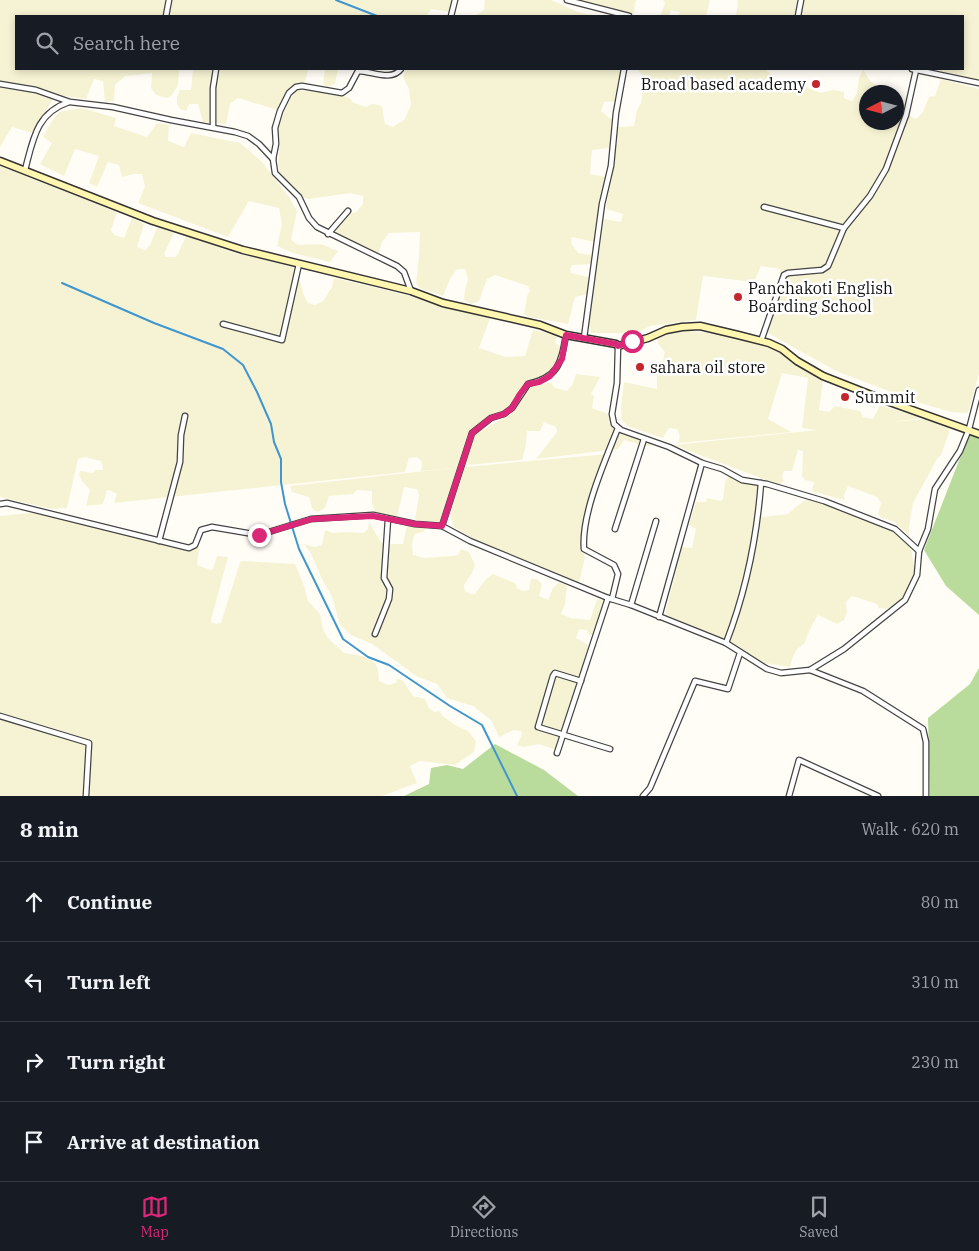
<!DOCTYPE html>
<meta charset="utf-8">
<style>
body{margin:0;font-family:"IBM Plex Serif",serif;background:#20242c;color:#f1f3f6}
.compass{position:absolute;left:859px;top:85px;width:45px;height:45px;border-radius:50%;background:#171b24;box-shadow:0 2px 8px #0003;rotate:264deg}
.stop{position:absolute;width:15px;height:15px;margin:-11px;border:4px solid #db2777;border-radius:50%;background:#fff}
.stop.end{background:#db2777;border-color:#fff;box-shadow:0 1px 5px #0008}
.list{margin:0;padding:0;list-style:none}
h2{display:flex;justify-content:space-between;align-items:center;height:65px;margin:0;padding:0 20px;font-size:21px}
h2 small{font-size:16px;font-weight:400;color:#9ea1a6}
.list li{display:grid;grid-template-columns:32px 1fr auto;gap:15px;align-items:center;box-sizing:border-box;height:80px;padding:0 20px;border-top:1px solid #363941}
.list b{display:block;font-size:19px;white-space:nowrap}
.list em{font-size:16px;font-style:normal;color:#9ea1a6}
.icon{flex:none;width:28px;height:28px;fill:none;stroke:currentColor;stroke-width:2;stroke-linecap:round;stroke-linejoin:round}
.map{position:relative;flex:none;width:979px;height:796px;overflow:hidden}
.search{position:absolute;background:#171b24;box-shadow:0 2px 8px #0003;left:15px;right:15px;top:15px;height:55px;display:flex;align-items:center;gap:12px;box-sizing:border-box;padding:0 18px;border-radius:0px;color:#9ea1a6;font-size:19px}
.sheet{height:385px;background:#171b24}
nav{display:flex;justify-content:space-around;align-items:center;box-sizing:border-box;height:70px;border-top:1px solid #363941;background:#171b24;font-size:14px;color:#9ea1a6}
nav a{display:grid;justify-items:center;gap:2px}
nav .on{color:#db2777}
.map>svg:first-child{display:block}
.farmland{fill:#f6f3d4}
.forest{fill:#b9dc9c}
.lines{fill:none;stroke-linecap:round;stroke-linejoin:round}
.stream{stroke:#3f96cf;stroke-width:2}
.street-casing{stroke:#444;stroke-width:7}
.secondary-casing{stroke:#333;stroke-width:9}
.street{stroke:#fff;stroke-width:4.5}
.secondary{stroke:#fff6b0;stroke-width:6}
.route{stroke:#db2777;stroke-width:6}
.poi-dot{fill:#c4262e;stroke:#fff;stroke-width:2}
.labels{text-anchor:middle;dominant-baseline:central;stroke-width:5;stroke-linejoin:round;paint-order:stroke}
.poi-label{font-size:16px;fill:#111;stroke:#fff;text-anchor:start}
</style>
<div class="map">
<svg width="979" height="796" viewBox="0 0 979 796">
<rect width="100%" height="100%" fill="#fffdf5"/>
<g class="farmland">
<path d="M0,0H453L450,12L431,9L427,16H16V69H179L178,85L172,95L167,98L156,95L151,88L152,73L125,76L115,85L114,101L105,102L103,81L94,79L86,99L55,95L33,133L12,127L0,147Z"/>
<path d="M485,0H551L578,12L592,15L591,16H475L484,10Z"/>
<path d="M577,0H637L635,2L634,14Z"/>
<path d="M663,0H710L706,16H679L680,12L671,10L669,16H660L665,3Z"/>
<path d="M738,0H797L794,16H736Z"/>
<path d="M804,0H979V80L931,69H963V16H801Z"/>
<path d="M193,69H308L305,82L298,83L290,89L278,110L238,98L230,104L226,124L203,122L198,104H189L186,111L180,109L177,104V97L180,90H191Z"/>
<path d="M325,69H338L335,84L328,87L323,84Z"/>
<path d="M406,69H621L616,101L604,102L601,111L609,118L614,119L609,148L592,150L590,174L606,177L595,242L572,237L571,243L578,253L591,255V264L573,265L570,268L571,273L588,277L589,282L587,294L575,297L568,324L529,317L524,314L527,296L530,291L528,286L495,275L487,279L479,301L472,304L464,300L465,290L468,279L465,269H457L450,279L443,296L419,288L416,283L419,256L420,232L389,233L382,242L378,254L333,234L349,214L356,212L363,204V196L350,193L308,199L301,197L293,185L284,180L279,171L278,161L280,144L278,129L284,111L296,90L320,91L344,96L351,99L352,102L366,107L372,104L379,105L382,107L385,124L393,127L405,119L411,104L409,89L403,77Z"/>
<path d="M636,69H767V71L774,76L772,92H780L789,86L790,80L820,93L833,90L844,92V98L852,101L857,93L859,78L863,70L871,82L881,88L890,90L892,92H866V122H896L897,98L903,102L910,116L916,119L923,112L929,97L935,96L941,79L979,89V373L969,410L967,413L952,412L923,404L836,371L766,332L781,289L780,269L761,266L754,282L703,276L696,320L650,326L637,333H591L589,321L604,219L621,222L623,214L606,209L617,127L634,126L637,110L641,103L643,90L641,73Z"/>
<path d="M82,108L116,118L114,126L147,137L157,123L169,125L168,141L184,147L191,133L240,143L262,162L289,197L297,211L291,240L298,245L321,244L338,251L330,262L293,253L277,246L282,224L279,208L249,201L228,237L138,203L145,187L142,174H134L122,177L119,165L108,162L97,187L89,183L99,156L75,149L64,176L40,164L52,143L43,137L50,124L59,112Z"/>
<path d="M0,166L117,212L111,230L114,235L124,238L132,218L144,224L137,247L145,250L150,245L158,226L174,233L164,254L166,257H175L178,254L186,236L238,254L296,266L304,296L308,303L315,305L323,301L332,287L334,278L407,295L490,318L479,348L506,357L525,356L533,330L557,335L555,343L563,348L560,359L551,373L539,379L529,380L510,406L502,413L491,416L471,430L460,459L441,524L415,520L419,495L417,489L404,487L397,517L375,513L372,503V491L357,490L353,494L329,496L325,508L318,512L315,511L312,508L309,497L292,492L290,486L452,468L421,471L422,462L417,457L409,458L405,472L114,503L117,494L109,490H107L103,504L86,506L90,490L82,481L79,475L80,471L93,473L95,470H103V467L101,461L84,457L78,459L67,508L52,509L0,497Z"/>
<path d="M682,330L716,334L763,344L779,352L794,364L823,381L819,410L829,412L835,406L860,411L863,417L873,419L880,405L922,418L892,422L924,419L937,420L949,426V433L941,455L937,459L913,503L909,527V536L895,522L882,518L878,514L881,503L877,497L848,486L844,495V500L812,491L814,482L805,480L802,476L803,451L798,450L792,471H784L782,477L784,481L779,485L674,445L817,430L802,428L808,378L782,373L768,419L791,432L678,443L680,436L677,429L669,428L663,438L627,426L622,420L621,407L624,382L657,389V364L663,361L665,352L658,344L657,337Z"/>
<path d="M576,374L600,377L591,394L594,396L592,408L608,414L614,425L631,436L654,445L645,446L624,440L618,449L536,459L557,432L556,427L544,422L540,431H527L526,445L522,460L466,465L475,434L511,414L528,388L550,382L555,388L567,391L573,384Z"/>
<path d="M608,454L583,532L582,546L585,557L579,583L479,543L454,527L450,515L465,467Z"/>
<path d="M728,476L760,486L758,511L762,517L788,514L797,506L807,499H815L891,529L907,541L911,548L915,572L913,581L898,604L886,609L879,608L877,604L852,596L846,602L847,613L844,620L837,624L818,615L811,627L804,644L797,649L793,656L790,667L765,663L719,637L665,615L682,547L692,548L696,529L689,525L696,502H706L707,498L721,501L723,499L725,482Z"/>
<path d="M38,512L162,543L197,547L199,548L197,565L211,570L213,569L217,556L228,557L211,620L212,623L217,624L221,623L240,562L243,561L295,564L303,583L308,601L320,614L323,630L328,638L344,653L362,656L375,663L378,669L379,681L389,685L396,683L397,678L403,681L413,696L425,699L428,707L434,712L439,711L444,717L455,725L468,731L476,741L474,752L455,765L420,761L410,766L417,783L382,796H0V516Z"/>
<path d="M369,522L381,542L389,544H403L407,525L426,528L423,532L415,534L412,543L413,555L425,558L452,556L458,555L461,549L469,552L475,565L472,573L464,585L465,591L471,594H475L485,580L493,574L515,583L517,588L522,591L529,590L531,579H537L542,584L539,596L548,600L553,588L559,582L567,586L565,604L561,614L571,618L590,620L597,599L603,600L597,625L593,635H589L587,630L579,629L576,638L588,645V655L556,750L539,744L523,747L517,745L522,734L521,731L514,730L499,737L491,720L473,706L447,698L437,684L418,677L372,644L351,635L340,625L332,597L322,579L311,554L304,544L315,547L322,545L325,530L333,533L344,532L363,533L368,529Z"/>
</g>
<g class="forest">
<path d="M971,430L979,433V615L946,586L924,550Z"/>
<path d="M979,668V796H930L928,718L970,684Z"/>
<path d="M495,744L544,770L578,796H404L429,784L431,768L447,765L463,769Z"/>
</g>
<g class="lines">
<g class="stream">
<path d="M336,0L377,16"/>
<path d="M62,283L154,323L223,349L243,365L257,392L271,424L274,442L281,459V482L285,504L299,549L343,639L368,657L389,665L450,706L482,725L517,796"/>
</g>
<g class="street-casing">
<g id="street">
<path d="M567,0L629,16"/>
<path d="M166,16L169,0"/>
<path d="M451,16L455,0"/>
<path d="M798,16L801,0"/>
<path d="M401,69C391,82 372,71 358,71L349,88L342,93L302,86L296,87L289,93L280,111L275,128L276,144L273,159L275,173L299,197L309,218L317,227L397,266L404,272L411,291"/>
<path d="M912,69L979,83"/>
<path d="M0,84L36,90L70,102L113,107L171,120L235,132L248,136L259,144L273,159"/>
<path d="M213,127V88L216,69"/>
<path d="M25,170C33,140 36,113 69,102"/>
<path d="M764,207L844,228"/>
<path d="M328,234L348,211"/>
<path d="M223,324L282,340L299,264"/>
<path d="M584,338L602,204L611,166L616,113L624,69"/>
<path d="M761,341L784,275L788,273L822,270L828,266L844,228L870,196L886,169L906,115L916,70"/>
<path d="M618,346L617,383L612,414L614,424L621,430L669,447L702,463L722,469L742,480L767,484L824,501L895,529L919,551"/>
<path d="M0,504L7,503L189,548L195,545L201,530L212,527L259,535L311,519L373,515L415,524L442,526L470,541L608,598L631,605L726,643L767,669L781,673L810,670L844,649L905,600L917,575L919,551L928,529L935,489L960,451L969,429L979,390"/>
<path d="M442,526L472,433L491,418L504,414L512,408L528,384C559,377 561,363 566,335"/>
<path d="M615,529L644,439"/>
<path d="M159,541L180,462L181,435L185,416"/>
<path d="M612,599L618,574L614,565L584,549C581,514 605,461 618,428"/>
<path d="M631,605L656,521"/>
<path d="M659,617L702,463"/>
<path d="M375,634L389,599L390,589L384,578L388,519"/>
<path d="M726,643C745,594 757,536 761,483"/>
<path d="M810,670L863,691L923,729L926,742V796"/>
<path d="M581,681L555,673L553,676L538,727L610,749"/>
<path d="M0,716L89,743L86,796"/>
<path d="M557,753L608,598"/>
<path d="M643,796L650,788L695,681L728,689L740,653"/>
<path d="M789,796L799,760L878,796"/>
</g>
</g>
<g class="secondary-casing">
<path id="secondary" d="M0,161L153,221L243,250L411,291L443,303L540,325L566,335L616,344L618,346L648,338L666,330L682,327L700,326L738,335L769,343L782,349L797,361L823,376L884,400L979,434"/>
</g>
<use href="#street" class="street"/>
<use href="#secondary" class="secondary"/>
</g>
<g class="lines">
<path class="route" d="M259,535L312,519L373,516L415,524L442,526L472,433L491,418L504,414L512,408L520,394L528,384L539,382L550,376L562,359L566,335L616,344L618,346L632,341"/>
</g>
<g class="poi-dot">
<circle cx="816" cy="84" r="5"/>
<circle cx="738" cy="297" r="5"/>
<circle cx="640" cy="367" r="5"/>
<circle cx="845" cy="397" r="5"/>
</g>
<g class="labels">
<g class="poi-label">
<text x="806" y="84" text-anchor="end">Broad based academy</text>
<text x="748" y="288">Panchakoti English<tspan x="748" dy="18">Boarding School</tspan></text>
<text x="650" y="367">sahara oil store</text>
<text x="855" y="397">Summit</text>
</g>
</g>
</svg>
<svg class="compass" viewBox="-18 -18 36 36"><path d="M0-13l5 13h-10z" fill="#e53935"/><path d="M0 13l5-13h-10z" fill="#9ea1a6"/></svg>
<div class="stop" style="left:632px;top:341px"></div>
<div class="stop end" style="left:259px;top:535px"></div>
<div class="search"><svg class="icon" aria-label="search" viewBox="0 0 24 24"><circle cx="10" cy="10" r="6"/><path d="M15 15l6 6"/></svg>Search here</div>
</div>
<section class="sheet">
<h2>8 min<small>Walk · 620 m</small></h2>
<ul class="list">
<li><svg class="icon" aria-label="ahead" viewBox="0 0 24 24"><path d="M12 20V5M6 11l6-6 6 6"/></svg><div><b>Continue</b></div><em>80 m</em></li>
<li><svg class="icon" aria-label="left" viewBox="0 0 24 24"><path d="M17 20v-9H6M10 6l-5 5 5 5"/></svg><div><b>Turn left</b></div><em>310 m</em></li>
<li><svg class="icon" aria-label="right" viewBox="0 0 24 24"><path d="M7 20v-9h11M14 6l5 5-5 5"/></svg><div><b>Turn right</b></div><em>230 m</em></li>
<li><svg class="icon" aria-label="arrive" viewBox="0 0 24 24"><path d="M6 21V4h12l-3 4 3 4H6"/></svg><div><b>Arrive at destination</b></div></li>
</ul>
</section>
<nav>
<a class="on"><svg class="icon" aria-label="map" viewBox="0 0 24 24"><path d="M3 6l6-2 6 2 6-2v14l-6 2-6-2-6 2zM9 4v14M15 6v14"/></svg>Map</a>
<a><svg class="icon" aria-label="directions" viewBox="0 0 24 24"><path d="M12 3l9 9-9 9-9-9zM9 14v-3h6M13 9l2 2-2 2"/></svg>Directions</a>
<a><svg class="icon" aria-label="saved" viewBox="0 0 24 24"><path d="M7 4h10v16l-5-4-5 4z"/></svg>Saved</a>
</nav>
